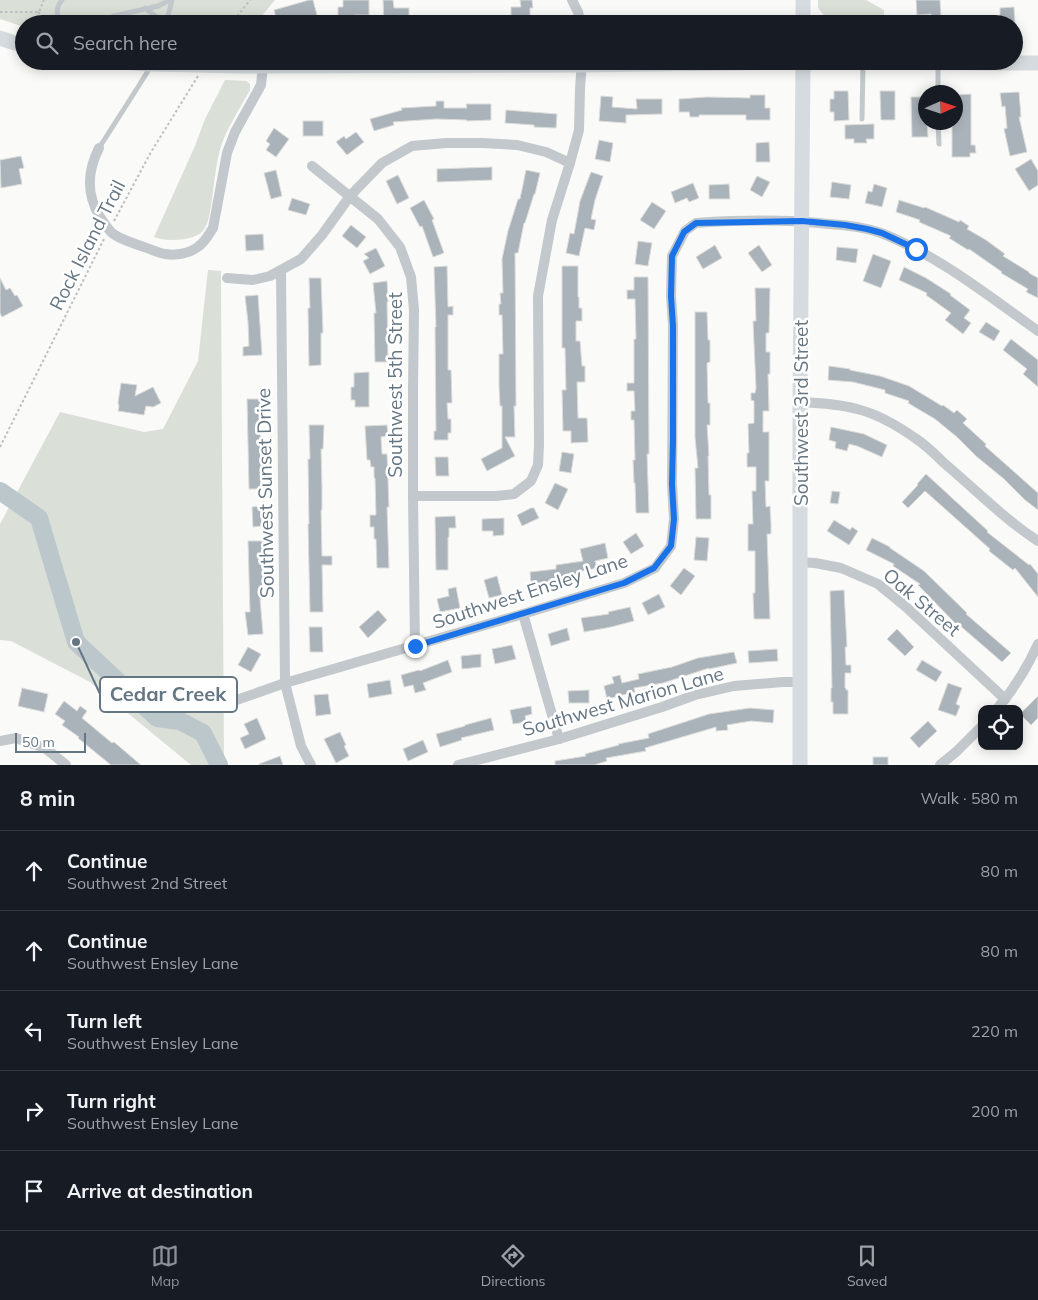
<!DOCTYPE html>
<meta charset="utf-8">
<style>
body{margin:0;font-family:Mulish,sans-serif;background:#242831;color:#f1f3f6}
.controls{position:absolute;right:15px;bottom:15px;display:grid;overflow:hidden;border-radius:10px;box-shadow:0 2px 12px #0003}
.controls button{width:45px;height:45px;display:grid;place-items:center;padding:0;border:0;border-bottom:1px solid #363941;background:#171b24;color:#f1f3f6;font:25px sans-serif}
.compass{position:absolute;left:918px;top:85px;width:45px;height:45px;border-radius:50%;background:#171b24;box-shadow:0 2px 12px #0003;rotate:87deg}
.scale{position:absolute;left:15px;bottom:12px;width:71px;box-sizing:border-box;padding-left:5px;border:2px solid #657683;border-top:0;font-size:14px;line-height:18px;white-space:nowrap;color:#657683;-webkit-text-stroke:4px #fff;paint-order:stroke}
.stop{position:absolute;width:15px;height:15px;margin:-11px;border:4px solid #1a73e8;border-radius:50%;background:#fff}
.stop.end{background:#1a73e8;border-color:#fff;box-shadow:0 1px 5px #0008}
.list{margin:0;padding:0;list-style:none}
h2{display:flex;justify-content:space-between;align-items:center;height:65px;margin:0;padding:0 20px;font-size:21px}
h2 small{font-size:16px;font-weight:400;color:#9ea1a6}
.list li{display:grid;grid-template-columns:32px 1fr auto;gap:15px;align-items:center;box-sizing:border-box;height:80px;padding:0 20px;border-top:1px solid #363941}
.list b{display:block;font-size:19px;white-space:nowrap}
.list p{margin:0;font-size:16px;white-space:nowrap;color:#9ea1a6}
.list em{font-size:16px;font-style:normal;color:#9ea1a6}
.icon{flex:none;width:28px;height:28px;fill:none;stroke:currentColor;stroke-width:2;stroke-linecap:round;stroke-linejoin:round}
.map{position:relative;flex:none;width:1038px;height:765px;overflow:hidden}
.search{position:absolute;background:#171b24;box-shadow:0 2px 12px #0003;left:15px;right:15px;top:15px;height:55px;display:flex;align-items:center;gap:12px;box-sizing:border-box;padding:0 18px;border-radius:28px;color:#9ea1a6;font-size:19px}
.sheet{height:465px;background:#171b24}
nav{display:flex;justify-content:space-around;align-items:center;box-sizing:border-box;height:70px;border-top:1px solid #363941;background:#171b24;font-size:14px;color:#9ea1a6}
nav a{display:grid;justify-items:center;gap:2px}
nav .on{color:#8c9099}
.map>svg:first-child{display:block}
.green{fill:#dadfd7}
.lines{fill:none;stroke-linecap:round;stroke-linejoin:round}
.river{stroke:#bbc7cb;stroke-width:18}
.building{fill:#aab3b9;stroke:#dcdcda}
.path{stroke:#bbbfc2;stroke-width:2;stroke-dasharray:2.5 2.5;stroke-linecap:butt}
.service{stroke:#c3c8cc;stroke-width:5}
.minor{stroke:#c3c8cc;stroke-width:10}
.secondary{stroke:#d6dbdf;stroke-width:15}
.route{stroke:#1a73e8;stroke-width:6}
.labels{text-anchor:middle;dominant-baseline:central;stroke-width:5;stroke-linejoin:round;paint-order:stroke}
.street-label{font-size:19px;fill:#657683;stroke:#fff}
.leader{fill:none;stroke:#657683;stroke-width:2}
.callout-dot{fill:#657683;stroke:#fff;stroke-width:2}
.callout{fill:#fff;stroke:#657683;stroke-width:2}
.callout-label{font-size:20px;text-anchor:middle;font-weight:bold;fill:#657683}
</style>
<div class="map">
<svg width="1038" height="765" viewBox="0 0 1038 765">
<rect width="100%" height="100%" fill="#fafaf8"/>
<g class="green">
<path d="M0,0H275L255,24H24V27L0,19Z"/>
<path d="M818,0H866L884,10V24H831L818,8Z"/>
<path d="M225,80L246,81L250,84V90C241,106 231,122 224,138C216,157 215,179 212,199C210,209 210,223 202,232C192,241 165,242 154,237L195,146L205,119Z"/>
<path d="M208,270L221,271V286L224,765H191L90,682L11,641L0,640V524L60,412L144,432L163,429L198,361Z"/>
</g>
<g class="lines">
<path class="river" d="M0,491L39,518L76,642L157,718L180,721L203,733L219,765"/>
</g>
<g class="building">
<path d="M309,0H313L317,15L301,19L302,22L296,24H292L290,19L277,22L274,10Z"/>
<path d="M343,0H369V15H354V19H338V7H343Z"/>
<path d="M383,0H393L394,8H409V24H384Z"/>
<path d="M520,0H532L533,8H530V24H511V7H521Z"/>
<path d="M916,0H940L941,17L932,18L931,14L917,15Z"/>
<path d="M1014,7L1015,24H1000V8Z"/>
<path d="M834,91H848L849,120L834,121V112H830V99H834Z"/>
<path d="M880,91H895V120H881Z"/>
<path d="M1019,92L1021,117H1019L1027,152L1010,156L1004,129L1007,128L1005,106L1002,107L1000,93Z"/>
<path d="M971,94V145H975L976,153H970V157H952V122H956V95Z"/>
<path d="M750,95H765V108H770V120H746V115H699V117H690L689,112H679V99L707,97L750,98Z"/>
<path d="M601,96L613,97L612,107L637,109L636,99H662V114L626,115V123L599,121Z"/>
<path d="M911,97H926V122H927L928,137H912Z"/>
<path d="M436,101H444V108H467L466,104H491V120L467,121V120L436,119L393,122L394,125L374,131L370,119L402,110L401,108L436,106Z"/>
<path d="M506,110L557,114L556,128L534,127V125L505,123Z"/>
<rect x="303" y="121" width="20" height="15"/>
<path d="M874,124V139H866L867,143H854V139H845V125Z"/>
<path d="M274,128L289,139L276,157L266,150L270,144L266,141Z"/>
<path d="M356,132L364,142L347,155L336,142L344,136L346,139Z"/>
<path d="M599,140L613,143L610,162L595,159Z"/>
<path d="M769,142L770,162H756V143Z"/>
<path d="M21,156L24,168L19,169L22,184L1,188L0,160Z"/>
<path d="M1031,159L1038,171V185L1029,191L1015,169Z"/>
<path d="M492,167V180L437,182V169Z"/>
<path d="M276,170L282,196L271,199L264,173Z"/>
<path d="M526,170L540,173L535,194H534L525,223H524L518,253H515L516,406H514L515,437H505L515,456L487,471L481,459L502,448V406H500L499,386V354H503L502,315H499V304H501L500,293H503L502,259L508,231L518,199H520Z"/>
<path d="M591,172L603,176L595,200L591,219L596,220L594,230L585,228L579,256L566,253L570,233L574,234L580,201Z"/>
<path d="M398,175L409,198L397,204L386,181Z"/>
<path d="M757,176L770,182L762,197L750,190Z"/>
<path d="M832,182L851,185L849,199L830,197Z"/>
<path d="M693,183L699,198L689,202L687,198L675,203L671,192Z"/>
<path d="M729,184L730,199H709V185Z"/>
<path d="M874,184L887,188L882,207L865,203L868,191L872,192Z"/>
<path d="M292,198L310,204L306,215L288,210Z"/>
<path d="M424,200L434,219L432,220L444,253L433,257L422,226L420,227L410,208Z"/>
<path d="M899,200L924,208L925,207L959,222L960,220L969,226L967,229L986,240L1005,254L1003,256L1029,272V273L1038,278V298L1026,292L1028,289L1001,273L1002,272L969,249L968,250L949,238L951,236L919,222L920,220L896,212Z"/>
<path d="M652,202L666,211L654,229L640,220Z"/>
<path d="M351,225L366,237L357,248L342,236Z"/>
<path d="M263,234L264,250L246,251L245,235Z"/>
<path d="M638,241L652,243L648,266L635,264Z"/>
<path d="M715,245L722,258L703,269L696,257Z"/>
<path d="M759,245L772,265L762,272L748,253Z"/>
<path d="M837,247L858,249L856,263L836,260Z"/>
<path d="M376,248L385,266L370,274L363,261L369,258L364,254Z"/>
<path d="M873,254L891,261L881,288L863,281Z"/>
<path d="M447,266L448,307L453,306V315H448V370H451L452,403H447L448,419H451V433H448V440H434V431H436L435,327H436L434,267Z"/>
<path d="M562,266H578V297H579V308H582V321H576V341H580L582,366H585V382H577L578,418H587L588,442L571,443V431H563L562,390H566L565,348H562Z"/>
<path d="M904,267L926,278L951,294L950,295L970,310L964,318L971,323L963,334L945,320L951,313L926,295L927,293L899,280Z"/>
<path d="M634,277H648L649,454H647L649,513H636L635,483H634L633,460H635L634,420H631V411H635L634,391H627V383H634V339H636L635,299H627V290H634Z"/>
<path d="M0,278L6,290L10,288L15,296L17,295L23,306L2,317L0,313Z"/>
<path d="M309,278H321L323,333H321V365L309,366L308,308H310Z"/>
<path d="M387,281L388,302H387L388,362H375L374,313H376L373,283Z"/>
<path d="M755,288H770L769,333H766V352H770V374H768L769,411H763V432H769V481H765L766,507L770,506L771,523V534H767L770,619H754L753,593H755V551H748V524H753L752,491H756V467H747V453H749L748,424L754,423V401L751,400V393H755L756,388L753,321H756Z"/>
<path d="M258,295L262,355L243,356V347L249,346L248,322L245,296Z"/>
<path d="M695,312H707L708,340H710V362L707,363L708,403H710V425H707L709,456H708L709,495H711V519H696L695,468H698L695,437Z"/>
<path d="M986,322L1000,331L994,341L979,332Z"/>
<path d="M1011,339L1038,360V387L1023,374L1027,369L1003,350Z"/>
<path d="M829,366L850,369V370L880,376L909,386L942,406L943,405L954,413L957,410L967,419L963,423L986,444L985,446L1038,493V510L1025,500L1004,479L976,456L957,437L935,419L908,403L909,401L885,393V390L853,382L828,380Z"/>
<path d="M369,372V407H355V400H351V387H354V373Z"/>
<path d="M121,383L137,385L135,396L153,387L161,403L153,407L146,406L144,415L118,411L119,406L118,403Z"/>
<path d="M247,399H260L261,489H249Z"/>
<path d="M309,425H324L323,449H321L322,488V510H321L322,556H332V565H322L323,612H310L308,524H309L308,459H310Z"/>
<path d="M387,425L388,436L381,437L382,454H387L389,507H387L389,568H377L376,539H374V527H370V515H376L375,478H374V467H371L370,460H367L365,426Z"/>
<path d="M831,427L864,434L887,445L882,457L857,446L849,444L847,451L835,448L836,442L829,440Z"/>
<path d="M562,452L574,454L571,473L559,471Z"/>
<path d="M435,457H448L449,476H436Z"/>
<path d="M926,474L988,531L987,532L1029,565L1030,564L1038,574V597L1015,568L1013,570L989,551L990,549L925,491L908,508L902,502L918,485L917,484Z"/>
<path d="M555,483L568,489L558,510L545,503Z"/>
<path d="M832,491L840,492L838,504L830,503Z"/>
<path d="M260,506L262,526L253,527L252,507Z"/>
<path d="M531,508H534L539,518L522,526L517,515Z"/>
<path d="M455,516L456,528H449V537H448V570H436L435,517Z"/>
<path d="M504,518V535L493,536V531H482V519Z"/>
<path d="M834,520L850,530L852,527L858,531L849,545L827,531Z"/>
<path d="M636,533L644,546L631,554L623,542Z"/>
<path d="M696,537L709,538L707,561L694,560Z"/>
<path d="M872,538L890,547V548L924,571L967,613L966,614L1011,653L1002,662L957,623L956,624L918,585L920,584L893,566L894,564L866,550Z"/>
<path d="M248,541H262L263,599H260L263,634L248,635L245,612H250Z"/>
<path d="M605,543L608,558L595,561L597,568L578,572V574L550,579V582L531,584L530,572L556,569V565L583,561L580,549Z"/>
<path d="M684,568L695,576L681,595L670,586Z"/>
<path d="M497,576L502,595L489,598L484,580Z"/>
<path d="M456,587L460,608L440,612L437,599L449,596L448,589Z"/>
<path d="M844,590L847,647H845L846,665H851V673H845V688H846V690H848V714H833V702H831V688H832L830,591Z"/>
<path d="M659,594L665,607L648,615L642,603Z"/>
<path d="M630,607L634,621L611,627L584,632L581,618L609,614L608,612Z"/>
<path d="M378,610L387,620L368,638L359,627Z"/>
<path d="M309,627H322L323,652H310Z"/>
<path d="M567,628L570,640L551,646L548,634Z"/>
<path d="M897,629L914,647L905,656L887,639Z"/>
<path d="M512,645L516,659L495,664L492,649Z"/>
<path d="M248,647L261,654L251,672L238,665Z"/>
<path d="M777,649L778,661L749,663L748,651Z"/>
<path d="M734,652L737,663L709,669V668L663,683L634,688L635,692L607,699L604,686L614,683L612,677L620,675L622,683L639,679L638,674L672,667L698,658Z"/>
<path d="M481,654V667L462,669L461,656Z"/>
<path d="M448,660L452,672L423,683L426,690L415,693L413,685L404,687L401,675L419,670L420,671Z"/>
<path d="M922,660L942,672L936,682L916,670Z"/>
<path d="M390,680L392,694L369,698L367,684Z"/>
<path d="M948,683L962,688L956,704L960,706L956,716L938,710Z"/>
<path d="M22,688L48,694L44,712L18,706Z"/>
<path d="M589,690V703H569L568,691Z"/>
<path d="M328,694L331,714L316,716L314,695Z"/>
<path d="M1038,696V718L1031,725L1020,714Z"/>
<path d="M64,701L77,711L80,706L87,711L82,718L112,743L114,742L141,765H111L95,752L78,738L79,737L62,725L65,721L55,714Z"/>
<path d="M531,706L532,714L525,716L526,722L513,724L510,710Z"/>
<path d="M750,708L774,710L773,723L751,721L727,725L728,730L716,731V727L645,748L646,751L606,758L607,761L594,765H555V761L586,756L585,754L619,745L618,744L649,738L648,734L709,714Z"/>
<path d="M257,718L266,739L245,749L240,738L249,734L244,724Z"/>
<path d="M491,718L494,730L461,738L462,740L440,747L436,734L465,726V725Z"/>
<path d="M928,721L937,731L919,748L910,738Z"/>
<path d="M340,732L346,745L344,746L349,756L336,763L324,739Z"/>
<path d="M423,740L428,752L408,761L403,749Z"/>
<path d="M280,756L283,765H259V764Z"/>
<rect x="873" y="757" width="15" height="8"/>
</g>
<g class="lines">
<g class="path">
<path d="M0,12H39L44,0"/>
<path d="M38,24L39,12"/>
<path d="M44,24L52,22"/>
<path d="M231,24L250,0"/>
<path d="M114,221L151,152L198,76"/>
<path d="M0,447L104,239"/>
</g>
<g class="service">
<path d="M145,8L159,19L161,24"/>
<path d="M60,24C57,13 55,9 62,0"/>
<path d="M98,24L114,16L158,6L170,0"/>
<path d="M167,24L168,16L172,0"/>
<path d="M938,92V65"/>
<path d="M862,119L863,63"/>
<path d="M938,122L939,144"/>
<path d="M99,148L138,87L151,66"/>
</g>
<g class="minor">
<path d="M572,0L578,12L581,24"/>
<path d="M99,148C87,172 86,194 100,217C104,223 107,228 112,233C121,240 133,243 144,247C151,249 158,253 166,254C176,256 191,253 199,246C205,242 209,234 213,228L227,153L235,132L261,85L263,65"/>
<path d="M312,166L378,219L400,247L411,277L414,310L413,388V496L415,646"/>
<path d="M281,271L285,683L301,746L311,765"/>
<path d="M227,278L253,280L270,276L301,259L322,235L350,196L382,163L412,146L446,143H483L517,145L546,152L570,163"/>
<path d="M800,402C820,403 839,404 857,409C877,414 898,426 915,438C926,445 935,454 944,463C975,489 1004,519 1038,541"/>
<path d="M413,496H496L514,494L531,481L538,465L539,445L538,296L552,220L570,163L579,130L580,89L582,61"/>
<path d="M800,562L815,563L841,568L878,584L905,606L1005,699"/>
<path d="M523,614L559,739"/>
<path d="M228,703L285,683L523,614L624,583L655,568L671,546L674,519L672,484L673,325L671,296L672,256L685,231L696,223C740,220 785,219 829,224C846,225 864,227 881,233C936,254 990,297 1038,331"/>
<path d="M997,709C1014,689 1027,668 1038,644"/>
<path d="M0,741L16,738L45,748L66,765"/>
<path d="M458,765L559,739L662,707L695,695L734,686L783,682H800"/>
<path d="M940,765L956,752L982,726"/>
</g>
<g class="secondary">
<path d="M803,0V24"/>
<path d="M0,38L24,46"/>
<path d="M106,61L150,64L242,66L582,65L803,62L1038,63"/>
<path d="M800,765V402L803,61"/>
</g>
</g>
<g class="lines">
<path class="route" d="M415,646L624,583L654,568L671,546L674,519L672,484L673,440V326L671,296L672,256L684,232L696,223L802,221L845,225L867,229L882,233L916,249"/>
</g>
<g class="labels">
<g class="street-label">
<text transform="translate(87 245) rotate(-63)">Rock Island Trail</text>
<text transform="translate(395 385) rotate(-90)">Southwest 5th Street</text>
<text transform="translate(801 413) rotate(-90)">Southwest 3rd Street</text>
<text transform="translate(265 493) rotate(-91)">Southwest Sunset Drive</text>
<text transform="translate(530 591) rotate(-18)">Southwest Ensley Lane</text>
<text transform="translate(922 602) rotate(40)">Oak Street</text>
<text transform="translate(623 701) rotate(-16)">Southwest Marion Lane</text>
</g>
</g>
<path class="leader" d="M76 642L100 694"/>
<circle class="callout-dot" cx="76" cy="642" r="5"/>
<rect class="callout" x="100" y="677" width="137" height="35" rx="5"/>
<g class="callout-label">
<text x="168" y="701">Cedar Creek</text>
</g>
</svg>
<div class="controls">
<button><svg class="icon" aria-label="locate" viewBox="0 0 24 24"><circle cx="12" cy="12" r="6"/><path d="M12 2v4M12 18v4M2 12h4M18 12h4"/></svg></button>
</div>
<svg class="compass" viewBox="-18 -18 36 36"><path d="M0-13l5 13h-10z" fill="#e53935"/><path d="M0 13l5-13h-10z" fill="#9ea1a6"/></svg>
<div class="scale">50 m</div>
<div class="stop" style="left:916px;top:249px"></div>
<div class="stop end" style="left:415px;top:646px"></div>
<div class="search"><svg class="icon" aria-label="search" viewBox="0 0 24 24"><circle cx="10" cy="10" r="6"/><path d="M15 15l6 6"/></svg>Search here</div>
</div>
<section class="sheet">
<h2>8 min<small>Walk · 580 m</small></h2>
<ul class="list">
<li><svg class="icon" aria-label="ahead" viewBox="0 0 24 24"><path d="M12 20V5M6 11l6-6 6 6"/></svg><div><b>Continue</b><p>Southwest 2nd Street</p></div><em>80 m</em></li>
<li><svg class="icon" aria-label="ahead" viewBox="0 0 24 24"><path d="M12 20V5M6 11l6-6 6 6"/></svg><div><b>Continue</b><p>Southwest Ensley Lane</p></div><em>80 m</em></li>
<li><svg class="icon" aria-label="left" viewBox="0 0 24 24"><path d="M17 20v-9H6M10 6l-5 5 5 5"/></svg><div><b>Turn left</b><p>Southwest Ensley Lane</p></div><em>220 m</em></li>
<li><svg class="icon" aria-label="right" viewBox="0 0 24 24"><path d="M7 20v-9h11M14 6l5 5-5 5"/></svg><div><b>Turn right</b><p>Southwest Ensley Lane</p></div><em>200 m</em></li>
<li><svg class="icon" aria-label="arrive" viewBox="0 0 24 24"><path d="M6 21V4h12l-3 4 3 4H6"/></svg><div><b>Arrive at destination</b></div></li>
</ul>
</section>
<nav>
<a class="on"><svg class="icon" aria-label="map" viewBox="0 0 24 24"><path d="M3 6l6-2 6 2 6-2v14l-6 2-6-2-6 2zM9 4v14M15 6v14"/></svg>Map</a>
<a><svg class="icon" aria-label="directions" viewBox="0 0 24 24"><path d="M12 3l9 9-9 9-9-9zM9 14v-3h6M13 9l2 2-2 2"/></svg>Directions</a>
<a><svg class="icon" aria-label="saved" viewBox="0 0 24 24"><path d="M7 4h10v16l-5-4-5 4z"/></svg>Saved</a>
</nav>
